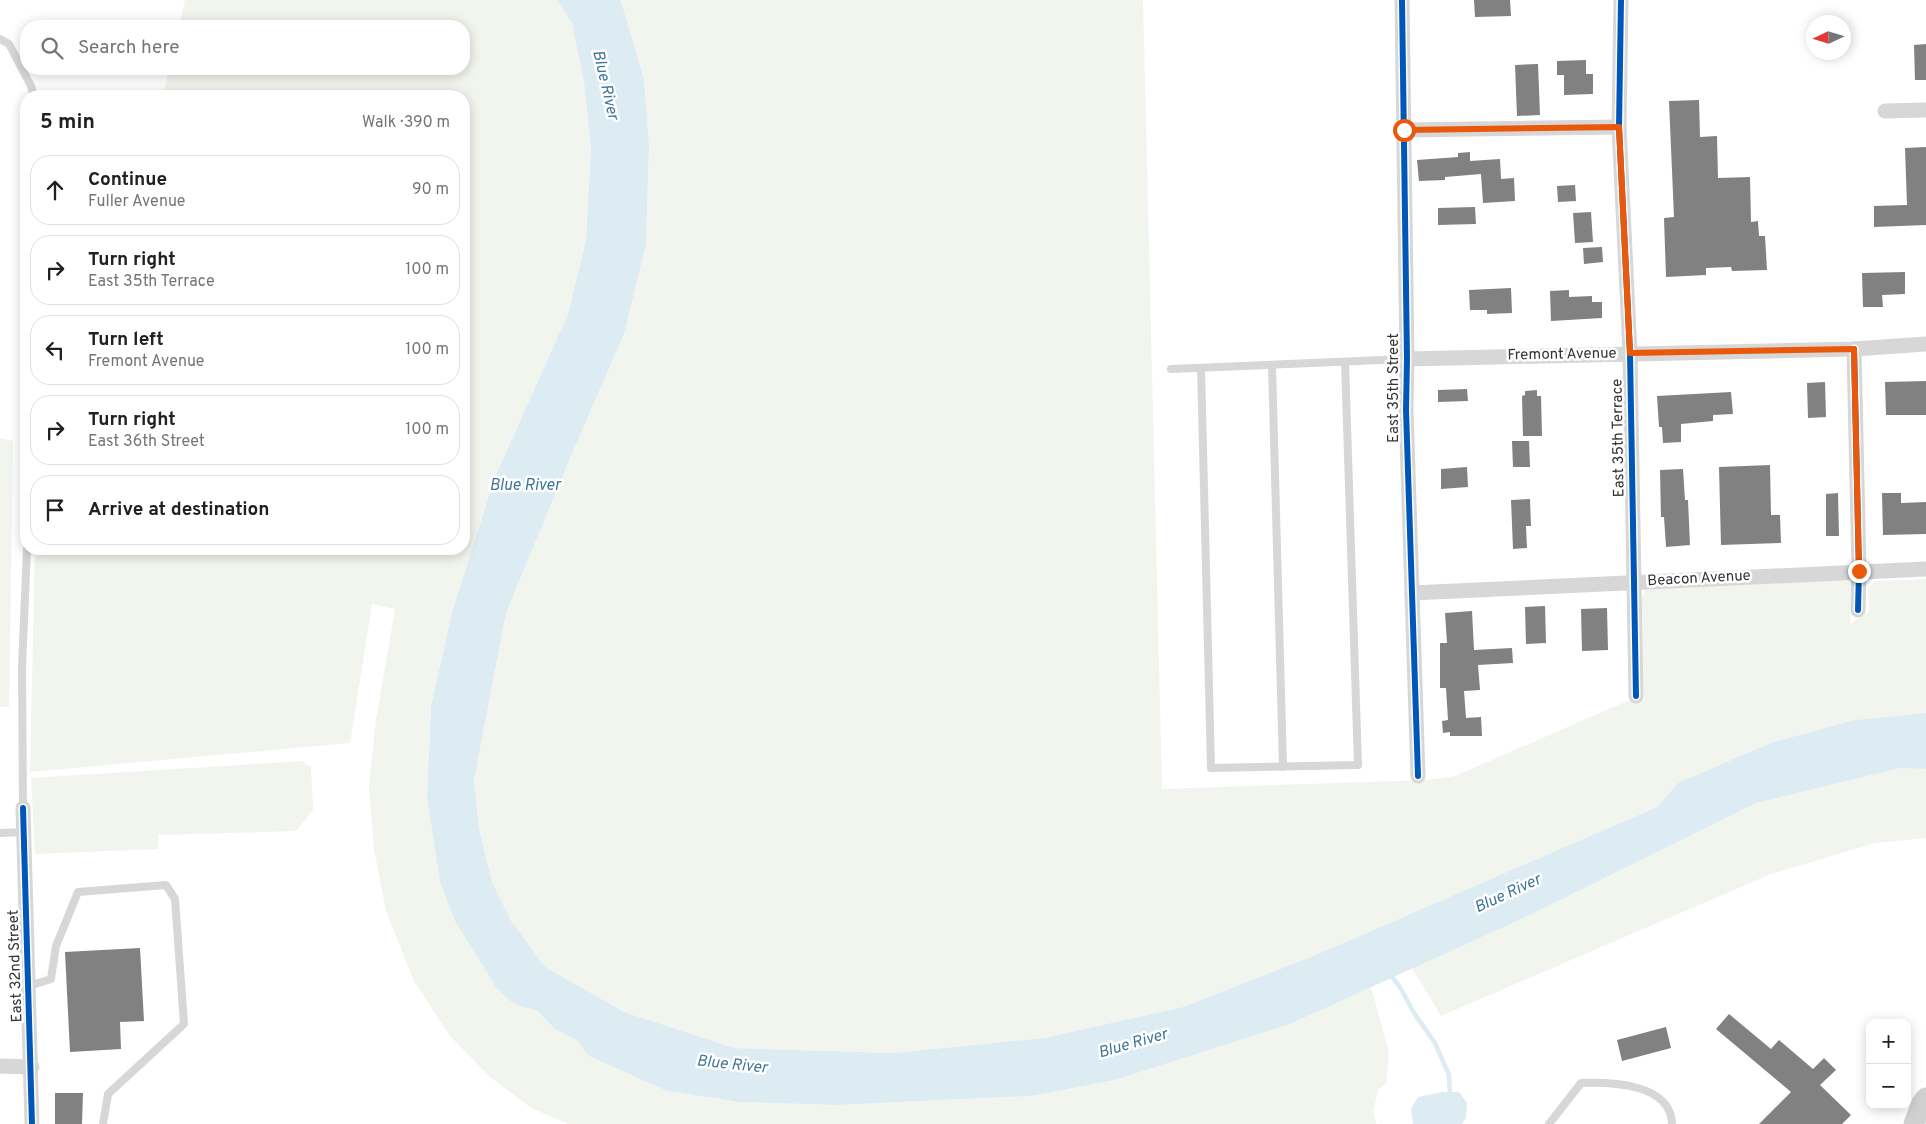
<!DOCTYPE html>
<meta charset="utf-8">
<style>
body{margin:0;font-family:Overpass,sans-serif;background:#f2f2f2;color:#202124}
.controls{position:absolute;right:15px;bottom:15px;display:grid;overflow:hidden;border-radius:10px;box-shadow:0 2px 12px #0003}
.controls button{width:45px;height:45px;display:grid;place-items:center;padding:0;border:0;border-bottom:1px solid #e0e0e0;background:#fff;color:#202124;font:25px sans-serif}
.compass{position:absolute;left:1806px;top:15px;width:45px;height:45px;border-radius:50%;background:#fff;box-shadow:0 2px 12px #0003;rotate:266deg}
.stop{position:absolute;width:15px;height:15px;margin:-11px;border:4px solid #ea580c;border-radius:50%;background:#fff}
.stop.end{background:#ea580c;border-color:#fff;box-shadow:0 1px 5px #0008}
.list{margin:0;padding:0;list-style:none}
h2{display:flex;justify-content:space-between;align-items:center;height:65px;margin:0;padding:0 20px;font-size:21px}
h2 small{font-size:16px;font-weight:400;color:#757577}
.list li{display:grid;grid-template-columns:32px 1fr auto;gap:15px;align-items:center;box-sizing:border-box;height:70px;margin:0 10px 10px;padding:0 10px;border:1px solid #e0e0e0;border-radius:20px}
.list b{display:block;font-size:19px;white-space:nowrap}
.list p{margin:0;font-size:16px;white-space:nowrap;color:#757577}
.list em{font-size:16px;font-style:normal;color:#757577}
.icon{flex:none;width:28px;height:28px;fill:none;stroke:currentColor;stroke-width:2;stroke-linecap:round;stroke-linejoin:round}
.map{position:relative;flex:none;width:1926px;height:1124px;overflow:hidden}
.search{position:absolute;background:#fff;box-shadow:0 2px 12px #0003;left:20px;top:20px;width:450px;height:55px;display:flex;align-items:center;gap:12px;box-sizing:border-box;padding:0 18px;border-radius:20px;color:#757577;font-size:19px}
.panel{position:absolute;background:#fff;box-shadow:0 2px 12px #0003;left:20px;top:90px;width:450px;height:465px;border-radius:20px}
.map>svg:first-child{display:block}
.green{fill:#f1f5ed}
.water{fill:#ddebf3}
.lines{fill:none;stroke-linecap:round;stroke-linejoin:round}
.stream{stroke:#ddebf3;stroke-width:4.5}
.building{fill:#818181}
.lane{stroke:#d7d7d7;stroke-width:8}
.street{stroke:#d7d7d7;stroke-width:15}
.secondary{stroke:#d0d0d0;stroke-width:21}
.cycleway-casing{stroke:#fff;stroke-width:9}
.cycleway{stroke:#0057b8;stroke-width:6}
.route{stroke:#ea580c;stroke-width:6}
.labels{text-anchor:middle;dominant-baseline:central;stroke-width:5;stroke-linejoin:round;paint-order:stroke}
.street-label{font-size:15px;fill:#333;stroke:#fff}
.water-label{font-size:16px;font-style:italic;fill:#3f7597;stroke:#fff}
</style>
<div class="map">
<svg width="1926" height="1124" viewBox="0 0 1926 1124">
<rect width="100%" height="100%" fill="#fff"/>
<g class="green">
<path d="M185,0H557L572,24L584,82L591,147L586,240L568,314L495,477L452,612L431,706L427,798L440,882L522,1007L536,1010L555,1029L578,1041L587,1055L667,1091L740,1102L836,1105L1031,1096L1115,1080L1290,1024L1371,987L1389,1052L1386,1084L1378,1090L1373,1112L1377,1124H568L531,1108L490,1077L450,1036L414,981L386,911L374,849L369,786L376,720L395,609L372,604L350,743L30,772L35,549H464V96H163L169,69H464V26H179Z"/>
<path d="M620,0H1143L1162,789L1426,780L1455,776L1627,701L1644,700L1642,598L1646,588L1844,580L1851,585L1850,624L1869,612L1868,589L1875,581L1926,579V713L1855,720L1678,783L1657,807L1316,955L1183,1007L1044,1038L894,1053L734,1048L624,1012L544,967L511,921L492,882L479,828L474,780L506,613L573,451L624,334L646,245L649,145L644,79Z"/>
<path d="M0,438L13,441L9,707H0Z"/>
<path d="M302,761L311,767L313,810L296,831L158,835V849L35,854L31,778Z"/>
<path d="M1900,768L1926,769V838L1875,843L1771,874L1441,1016L1412,968L1534,913L1756,803Z"/>
</g>
<g class="water">
<path d="M557,0H620L622,5L644,79L649,145L646,245L624,334L573,451L506,613L474,780L479,828L492,882L511,921L545,967L624,1012L734,1048L894,1053L1044,1038L1183,1007L1316,955L1657,807L1678,783L1771,743L1855,720L1926,713V769L1900,768L1756,803L1534,913L1290,1024L1115,1080L1031,1096L836,1105L740,1102L667,1091L587,1055L578,1041L555,1029L536,1010L522,1007L509,1000L496,987L455,921L440,882L427,798L431,706L452,612L495,477L568,314L586,240L591,147L584,82L572,24Z"/>
<path d="M1443,1092H1459L1467,1103L1466,1117L1462,1124H1413L1411,1109L1418,1097Z"/>
</g>
<g class="lines">
<path class="stream" d="M1389,973L1400,987L1414,1013L1435,1043L1449,1075L1450,1096"/>
</g>
<g class="building">
<path d="M1474,0H1510L1511,16L1475,17Z"/>
<path d="M1926,44V80H1915L1914,45Z"/>
<path d="M1586,60V74H1593V94L1564,95V75H1557V61Z"/>
<path d="M1538,64L1540,115L1517,116L1515,65Z"/>
<path d="M1699,100L1700,137L1717,136L1718,178L1750,177L1751,222L1758,221L1759,236H1765L1767,270L1732,271L1731,267L1706,268V275L1666,277L1664,218L1674,217L1669,101Z"/>
<path d="M1926,147V225L1874,227V206L1907,205L1905,148Z"/>
<path d="M1470,152V161L1500,159L1501,179L1514,178L1515,201L1483,203L1481,174L1445,177V180L1419,181L1417,160L1458,157V153Z"/>
<path d="M1575,185L1576,201L1558,202L1557,186Z"/>
<path d="M1475,207L1476,224L1438,225V208Z"/>
<path d="M1591,212L1593,242L1575,243L1573,213Z"/>
<path d="M1602,247L1603,262L1584,264L1583,248Z"/>
<path d="M1905,272V294L1882,295L1883,307H1863L1862,273Z"/>
<path d="M1511,288L1512,313L1487,314V310H1470L1469,290Z"/>
<path d="M1569,290V297L1592,296V302H1602V318L1551,321L1550,291Z"/>
<path d="M1926,381V415H1886L1885,382Z"/>
<path d="M1825,382L1826,417L1808,418L1807,383Z"/>
<path d="M1467,389L1468,401L1438,402V390Z"/>
<path d="M1537,390V396H1541L1542,436H1523L1522,396L1525,395V391Z"/>
<path d="M1731,392L1733,414L1713,415V421L1681,424V442L1663,443L1662,427H1659L1657,396Z"/>
<path d="M1512,441H1529L1530,467H1513Z"/>
<path d="M1770,465L1771,515H1780L1781,543L1721,545L1719,467Z"/>
<path d="M1467,467L1468,487L1441,489V469Z"/>
<path d="M1683,469L1685,500H1688L1690,545L1666,547L1664,517H1661L1660,470Z"/>
<path d="M1838,493L1839,536H1826V494Z"/>
<path d="M1882,493H1901V503L1926,502V534L1883,535Z"/>
<path d="M1530,499L1531,526H1526L1527,548L1513,549L1511,500Z"/>
<path d="M1545,606L1546,643L1526,644L1525,607Z"/>
<path d="M1607,608L1608,650L1582,651L1581,609Z"/>
<path d="M1472,611L1474,650L1512,648L1513,663L1478,665L1480,690L1464,691L1466,718L1481,717L1482,736H1450V732L1443,733L1442,721L1448,720L1446,688H1440V643H1447L1445,613Z"/>
<path d="M140,948L144,1021L120,1022L121,1049L70,1052L65,952Z"/>
<path d="M1729,1014L1771,1049L1779,1040L1813,1069L1824,1058L1836,1070L1820,1085L1851,1115L1842,1124H1759L1791,1092L1716,1029Z"/>
<path d="M1666,1027L1671,1048L1622,1061L1617,1040Z"/>
<path d="M55,1093H83L82,1124H55Z"/>
</g>
<g class="lines">
<g class="lane">
<path d="M0,39L9,44L31,86L34,96"/>
<path d="M26,239V483"/>
<path d="M1272,365L1283,767"/>
<path d="M1201,368L1211,768L1358,765L1345,362"/>
<path d="M1171,369L1407,359"/>
<path d="M23,808L22,667L27,549"/>
<path d="M0,833L24,832"/>
<path d="M29,986L51,979L56,946L78,892L166,885L175,899L184,1024L108,1094L103,1124"/>
<path d="M1549,1124L1581,1083C1610,1082 1671,1083 1672,1124"/>
</g>
<g class="street">
<path d="M1402,0L1407,359L1406,410L1418,776"/>
<path d="M1621,0L1619,127L1630,353L1636,696"/>
<path d="M1885,111L1926,110"/>
<path d="M1404,130L1619,127"/>
<path d="M1854,349L1859,571L1858,610"/>
<path d="M1407,359L1854,349L1926,344"/>
<path d="M1412,593L1926,569"/>
<path d="M23,808L32,1124"/>
<path d="M0,1066L32,1067"/>
</g>
<path class="secondary" d="M1914,1124L1922,1103L1926,1098"/>
<g class="cycleway-casing">
<g id="cycleway">
<path d="M1402,0L1407,359L1406,410L1418,776"/>
<path d="M1621,0L1619,127L1630,353L1636,696"/>
<path d="M1854,349L1859,571L1858,610"/>
<path d="M23,808L32,1124"/>
</g>
</g>
<use href="#cycleway" class="cycleway"/>
</g>
<g class="lines">
<path class="route" d="M1404,130L1619,127L1630,353L1854,349L1859,571"/>
</g>
<g class="labels">
<g class="street-label">
<text transform="translate(1562 355) rotate(-1)">Fremont Avenue</text>
<text transform="translate(1394 388) rotate(-90)">East 35th Street</text>
<text transform="translate(1619 438) rotate(-91)">East 35th Terrace</text>
<text transform="translate(1699 579) rotate(-3)">Beacon Avenue</text>
<text transform="translate(16 966) rotate(-92)">East 32nd Street</text>
</g>
<g class="water-label">
<text transform="translate(605 85) rotate(77)">Blue River</text>
<text x="525" y="486">Blue River</text>
<text transform="translate(1508 894) rotate(-25)">Blue River</text>
<text transform="translate(1133 1044) rotate(-16)">Blue River</text>
<text transform="translate(732 1065) rotate(6)">Blue River</text>
</g>
</g>
</svg>
<div class="controls">
<button>+</button>
<button>−</button>
</div>
<svg class="compass" viewBox="-18 -18 36 36"><path d="M0-13l5 13h-10z" fill="#e53935"/><path d="M0 13l5-13h-10z" fill="#757577"/></svg>
<div class="stop" style="left:1404px;top:130px"></div>
<div class="stop end" style="left:1859px;top:571px"></div>
<div class="search"><svg class="icon" aria-label="search" viewBox="0 0 24 24"><circle cx="10" cy="10" r="6"/><path d="M15 15l6 6"/></svg>Search here</div>
<section class="panel">
<h2>5 min<small>Walk · 390 m</small></h2>
<ul class="list">
<li><svg class="icon" aria-label="ahead" viewBox="0 0 24 24"><path d="M12 20V5M6 11l6-6 6 6"/></svg><div><b>Continue</b><p>Fuller Avenue</p></div><em>90 m</em></li>
<li><svg class="icon" aria-label="right" viewBox="0 0 24 24"><path d="M7 20v-9h11M14 6l5 5-5 5"/></svg><div><b>Turn right</b><p>East 35th Terrace</p></div><em>100 m</em></li>
<li><svg class="icon" aria-label="left" viewBox="0 0 24 24"><path d="M17 20v-9H6M10 6l-5 5 5 5"/></svg><div><b>Turn left</b><p>Fremont Avenue</p></div><em>100 m</em></li>
<li><svg class="icon" aria-label="right" viewBox="0 0 24 24"><path d="M7 20v-9h11M14 6l5 5-5 5"/></svg><div><b>Turn right</b><p>East 36th Street</p></div><em>100 m</em></li>
<li><svg class="icon" aria-label="arrive" viewBox="0 0 24 24"><path d="M6 21V4h12l-3 4 3 4H6"/></svg><div><b>Arrive at destination</b></div></li>
</ul>
</section>
</div>
